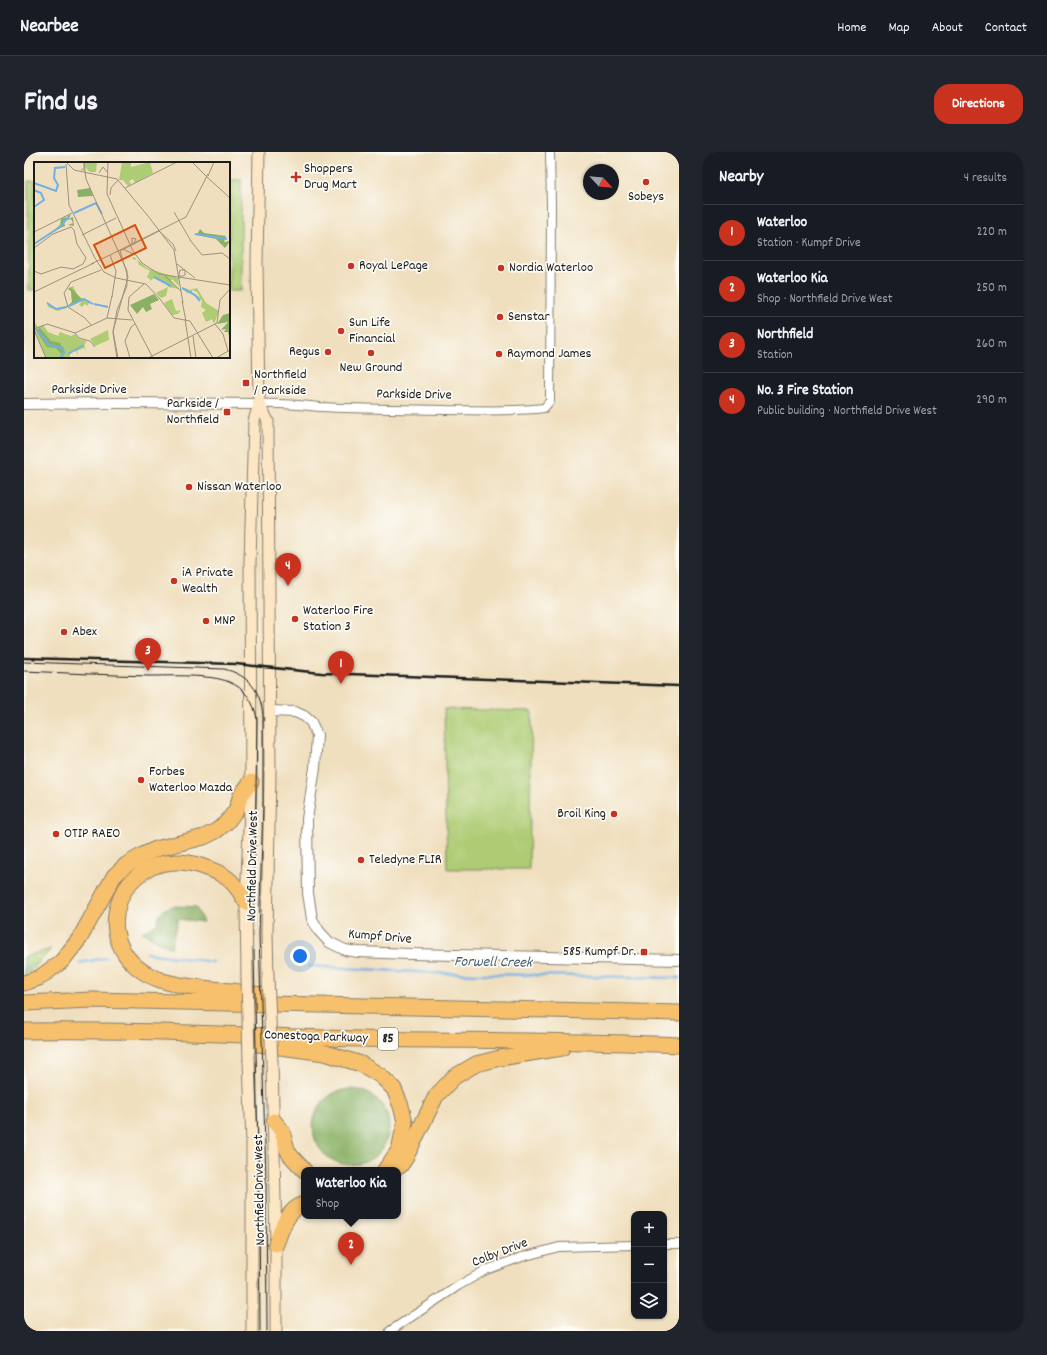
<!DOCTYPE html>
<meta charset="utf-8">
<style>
body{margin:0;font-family:Dekko,sans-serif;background:#20242c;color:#f1f3f6}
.controls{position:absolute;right:12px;bottom:12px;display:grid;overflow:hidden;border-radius:8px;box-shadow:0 1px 3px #0004}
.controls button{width:36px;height:36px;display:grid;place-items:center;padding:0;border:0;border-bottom:1px solid #363941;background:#171b24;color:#f1f3f6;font:20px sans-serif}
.compass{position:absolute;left:559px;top:12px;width:36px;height:36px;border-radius:50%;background:#171b24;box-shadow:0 1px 3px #0004;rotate:116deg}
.you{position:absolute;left:276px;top:804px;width:14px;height:14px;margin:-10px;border:3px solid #fff;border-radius:50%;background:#1a73e8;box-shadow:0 0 0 6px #1a73e833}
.badge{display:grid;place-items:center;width:26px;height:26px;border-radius:50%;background:#c8321e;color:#fff;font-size:13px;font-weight:700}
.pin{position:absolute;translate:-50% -33px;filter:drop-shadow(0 1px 2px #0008)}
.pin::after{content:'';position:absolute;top:21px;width:14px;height:12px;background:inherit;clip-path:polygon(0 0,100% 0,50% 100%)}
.popup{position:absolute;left:277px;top:1015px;width:100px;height:52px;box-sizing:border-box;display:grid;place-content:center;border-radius:8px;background:#171b24;filter:drop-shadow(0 1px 3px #0005);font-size:13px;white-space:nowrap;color:#9ea1a6}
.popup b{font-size:15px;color:#f1f3f6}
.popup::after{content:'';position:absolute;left:50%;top:100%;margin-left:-8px;border:8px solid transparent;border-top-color:#171b24}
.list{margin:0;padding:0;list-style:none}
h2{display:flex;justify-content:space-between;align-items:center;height:52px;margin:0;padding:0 16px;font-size:17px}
h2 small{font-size:13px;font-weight:400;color:#9ea1a6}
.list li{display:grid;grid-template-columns:26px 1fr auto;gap:12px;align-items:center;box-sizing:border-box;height:56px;padding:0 16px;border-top:1px solid #363941}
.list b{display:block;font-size:15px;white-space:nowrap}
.list p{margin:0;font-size:13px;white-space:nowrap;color:#9ea1a6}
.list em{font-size:13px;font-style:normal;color:#9ea1a6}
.icon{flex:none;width:22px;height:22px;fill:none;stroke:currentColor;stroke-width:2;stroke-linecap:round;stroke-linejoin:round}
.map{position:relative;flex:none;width:655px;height:1179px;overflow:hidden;border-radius:16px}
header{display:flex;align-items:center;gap:24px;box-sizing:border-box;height:56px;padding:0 20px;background:#171b24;border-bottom:1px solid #363941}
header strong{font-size:19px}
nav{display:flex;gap:22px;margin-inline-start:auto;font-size:14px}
.intro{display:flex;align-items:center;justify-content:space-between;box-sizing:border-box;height:96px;padding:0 24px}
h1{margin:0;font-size:28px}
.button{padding:10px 18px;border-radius:16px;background:#c8321e;color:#fff;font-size:14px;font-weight:700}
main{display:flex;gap:24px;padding:0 24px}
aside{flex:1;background:#171b24;border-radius:16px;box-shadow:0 1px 3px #0004}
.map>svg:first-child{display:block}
.green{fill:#adcc73;stroke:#647448}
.forest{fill:#8ab065;stroke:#536640}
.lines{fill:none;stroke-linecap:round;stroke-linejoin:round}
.stream{stroke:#71afe4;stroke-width:2.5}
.minor-casing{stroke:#867e6d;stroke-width:10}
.tertiary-casing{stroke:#867e6d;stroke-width:12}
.secondary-casing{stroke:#867e6d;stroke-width:13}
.motorway-casing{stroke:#867e6d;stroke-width:17}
.minor{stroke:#fff;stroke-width:8}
.tertiary{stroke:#fff;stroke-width:10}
.secondary{stroke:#fce6c4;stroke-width:11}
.motorway{stroke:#f7c06c;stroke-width:15}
.tram{stroke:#1c1c1c;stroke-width:1}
.rail{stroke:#1c1c1c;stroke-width:2.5}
.secondary-bridge-casing{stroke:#867e6d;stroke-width:13;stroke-linecap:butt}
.secondary-bridge{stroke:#fce6c4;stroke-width:11}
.poi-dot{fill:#c8321e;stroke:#fdfcf7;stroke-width:1.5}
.labels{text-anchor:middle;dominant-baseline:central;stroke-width:3.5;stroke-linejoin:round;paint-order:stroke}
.shield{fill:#fdfcf7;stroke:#605f5e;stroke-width:1}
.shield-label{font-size:13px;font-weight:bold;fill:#1c1c1c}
.poi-label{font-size:14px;fill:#1c1c1c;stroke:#fdfcf7;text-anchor:start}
.street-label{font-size:14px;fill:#1c1c1c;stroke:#fdfcf7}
.water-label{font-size:15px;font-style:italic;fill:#425e76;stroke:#fdfcf7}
.inset-river{fill:none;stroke:#71afe4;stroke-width:2}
.inset-road{fill:none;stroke:#9b917d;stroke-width:1}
.view{fill:#d4530e;fill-opacity:0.15;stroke:#d4530e;stroke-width:2}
.inset-edge{fill:none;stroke:#1c1c1c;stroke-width:2}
</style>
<header>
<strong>Nearbee</strong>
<nav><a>Home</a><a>Map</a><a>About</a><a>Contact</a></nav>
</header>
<div class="intro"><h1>Find us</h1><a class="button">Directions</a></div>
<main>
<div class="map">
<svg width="655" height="1179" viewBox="0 0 655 1179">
<rect width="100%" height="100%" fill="#fdfcf7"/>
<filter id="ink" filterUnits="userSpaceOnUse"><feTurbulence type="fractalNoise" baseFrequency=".025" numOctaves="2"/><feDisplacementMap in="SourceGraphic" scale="8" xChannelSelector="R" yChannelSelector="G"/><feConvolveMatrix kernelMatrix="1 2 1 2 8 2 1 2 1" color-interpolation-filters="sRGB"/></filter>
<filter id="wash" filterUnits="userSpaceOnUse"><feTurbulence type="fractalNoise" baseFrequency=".012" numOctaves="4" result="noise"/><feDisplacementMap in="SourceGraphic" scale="16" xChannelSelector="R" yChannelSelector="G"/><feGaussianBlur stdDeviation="0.9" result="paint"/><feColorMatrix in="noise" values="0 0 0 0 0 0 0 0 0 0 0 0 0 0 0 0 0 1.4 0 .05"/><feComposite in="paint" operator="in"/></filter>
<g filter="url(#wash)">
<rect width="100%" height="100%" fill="#f0dfbe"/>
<g class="green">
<rect x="205" y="28" width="12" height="111"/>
<path d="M4,29H11V138H5Z"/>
<path d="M420,557L508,559L505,717H423Z"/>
<path d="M27,797L7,819L0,822V805Z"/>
</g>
<g class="forest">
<path d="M150,754L172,755L179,770L154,767L147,796L118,780L132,773C136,761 137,757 150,754Z"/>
<circle cx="327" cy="975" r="38"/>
</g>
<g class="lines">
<g class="stream">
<path d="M122,801L189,810"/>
<path d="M55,811L82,806"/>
<path d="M284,814L409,821L655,826"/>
<path d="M0,815L6,814"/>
</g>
</g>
</g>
<g filter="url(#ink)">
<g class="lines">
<g class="minor-casing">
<g id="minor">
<path d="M235,252C256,251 276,253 296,255C338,257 381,257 423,258C456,258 488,260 520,256L526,249L527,54L526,0"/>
<path d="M640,1092H655"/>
<path d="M366,1179L434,1134L462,1118L498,1105L535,1095L610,1093"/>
</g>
</g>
<g class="tertiary-casing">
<g id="tertiary">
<path d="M0,252L93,251L235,252"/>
<path d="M246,559L271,560L280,564L287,570L293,583L291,616L283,667L284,741L288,767L295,779L305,790L321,798L334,800L386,802L655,808"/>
</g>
</g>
<g class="secondary-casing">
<g id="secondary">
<path d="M235,252L244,269L246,620L243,781L244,825"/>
<path d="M223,825L222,750L227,630L226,409L230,269L235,252L233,111L235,0"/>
<path d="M225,909L228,992V1179"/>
<path d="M248,910L252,1092V1179"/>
</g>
</g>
<g class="motorway-casing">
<g id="motorway">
<path d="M222,750C209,727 201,722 177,714C93,688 54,801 139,829C151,833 165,834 178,836C198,838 218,840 238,843"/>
<path d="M0,831L15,826L38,809L56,786L90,724L102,713L119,703L132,697L180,685L192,679L203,670L212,658L217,643L227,630"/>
<path d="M0,851L68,848L655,861"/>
<path d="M0,879C112,877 224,884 336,887C442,889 549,888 655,893"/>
<path d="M234,892L301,901L337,912L357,924L370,937L377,954L381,970L375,998L361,1018"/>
<path d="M250,969L258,979L263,997L266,1003L280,1018"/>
<path d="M376,1014L381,1007L412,944L430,925L452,912L476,906L538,896"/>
<path d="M252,1092C258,1076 263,1058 280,1052"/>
</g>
</g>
<use href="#minor" class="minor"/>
<use href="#tertiary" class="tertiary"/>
<use href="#secondary" class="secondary"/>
<use href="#motorway" class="motorway"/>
<g class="tram">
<path d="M0,510L200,517C225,523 237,539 239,564V652L235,782L242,1028L243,1179"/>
<path d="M0,519C42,521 84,523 125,524C146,524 187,522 205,530C221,536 230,550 233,567L231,708"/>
<path d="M230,798L235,1050L236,1179"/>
</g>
<path class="rail" d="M0,506L212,512L297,521L655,534"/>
<g class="secondary-bridge-casing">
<g id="secondary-bridge">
<path d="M223,825L225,909"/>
<path d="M244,825L248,910"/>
</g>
</g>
<use href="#secondary-bridge" class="secondary-bridge"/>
</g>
</g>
<g class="poi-dot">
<path d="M270 19h4v4h4v4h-4v4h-4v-4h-4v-4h4z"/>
<circle cx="622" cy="30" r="4"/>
<circle cx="327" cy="114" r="4"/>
<circle cx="477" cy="116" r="4"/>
<circle cx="476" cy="165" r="4"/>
<circle cx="317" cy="179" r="4"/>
<circle cx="304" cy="200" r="4"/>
<circle cx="347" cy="201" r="4"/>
<circle cx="475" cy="202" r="4"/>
<rect x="218" y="227" width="8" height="8" rx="2"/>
<rect x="199" y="256" width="8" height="8" rx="2"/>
<circle cx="165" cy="335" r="4"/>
<circle cx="150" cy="429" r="4"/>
<circle cx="271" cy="467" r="4"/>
<circle cx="182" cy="469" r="4"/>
<circle cx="40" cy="480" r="4"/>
<circle cx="117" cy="628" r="4"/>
<circle cx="590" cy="662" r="4"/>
<circle cx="32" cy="682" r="4"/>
<circle cx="337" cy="708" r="4"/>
<rect x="616" y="796" width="8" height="8" rx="2"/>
</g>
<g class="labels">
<rect class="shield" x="354" y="876" width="20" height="22" rx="3"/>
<g class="shield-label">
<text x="364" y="887">85</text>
</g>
<g class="poi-label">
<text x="280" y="17">Shoppers<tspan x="280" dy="16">Drug Mart</tspan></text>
<text x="622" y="45" text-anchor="middle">Sobeys</text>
<text x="335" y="114">Royal LePage</text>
<text x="485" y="116">Nordia Waterloo</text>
<text x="484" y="165">Senstar</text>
<text x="325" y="171">Sun Life<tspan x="325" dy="16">Financial</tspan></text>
<text x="296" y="200" text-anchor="end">Regus</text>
<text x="483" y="202">Raymond James</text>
<text x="347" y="216" text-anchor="middle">New Ground</text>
<text x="230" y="223">Northfield<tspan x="230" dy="16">/ Parkside</tspan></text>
<text x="195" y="252" text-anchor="end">Parkside /<tspan x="195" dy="16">Northfield</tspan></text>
<text x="173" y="335">Nissan Waterloo</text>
<text x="158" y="421">iA Private<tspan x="158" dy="16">Wealth</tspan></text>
<text x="279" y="459">Waterloo Fire<tspan x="279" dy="16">Station 3</tspan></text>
<text x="190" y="469">MNP</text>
<text x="48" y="480">Abex</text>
<text x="125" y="620">Forbes<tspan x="125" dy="16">Waterloo Mazda</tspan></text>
<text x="582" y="662" text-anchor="end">Broil King</text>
<text x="40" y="682">OTIP RAEO</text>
<text x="345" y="708">Teledyne FLIR</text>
<text x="612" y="800" text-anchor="end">585 Kumpf Dr.</text>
</g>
<g class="street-label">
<text x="65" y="238">Parkside Drive</text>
<text transform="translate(390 243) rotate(1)">Parkside Drive</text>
<text transform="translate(229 714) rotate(-89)">Northfield Drive West</text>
<text transform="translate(356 785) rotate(5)">Kumpf Drive</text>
<text transform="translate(292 885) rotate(2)">Conestoga Parkway</text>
<text transform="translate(236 1038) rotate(-91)">Northfield Drive West</text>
<text transform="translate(476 1101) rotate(-21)">Colby Drive</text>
</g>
<g class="water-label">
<text transform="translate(469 811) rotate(1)">Forwell Creek</text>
</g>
</g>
<g transform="translate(10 10)">
<rect width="196" height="196" fill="#f0dfbe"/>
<path d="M49,0H63L62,10H56L51,5V9L46,8L49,6ZM88,0H97V5L116,0L119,11L101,21L99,17L95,19L97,22L94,24L89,18H85ZM100,95L113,106L144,116L145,124L138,117L137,119L145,127L134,125L132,134L127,136L122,131L134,125L133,122L121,115L113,122L117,118L113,115L116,109L105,103L103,97L100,98L98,96ZM39,124L45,136H48L59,143L55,141L53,144L51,142L48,145L45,143L48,139L24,149L14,145L13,140L22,147L35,143L38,140L37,129L34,127ZM148,125L156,128L163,126L172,141L185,149L180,162L178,157L172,160L168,151L172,148L167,145L168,138L162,136V133L166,135L163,130L158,128V131H153L151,129L155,130ZM138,137L142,149L147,148L144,152L138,153L130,141ZM0,159L4,165L9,163L14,170L24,174L26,170L37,174L41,172L45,177L53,179L50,183L52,189L50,186L43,189L44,193L41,188L36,191V196H12L0,167ZM74,168L75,178L61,184L56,177Z" fill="#adcc73"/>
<path d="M56,26L59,34L44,35L43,28ZM32,55L33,57L39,55L40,64L34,63L39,61L37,57L30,59L31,64L19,69L26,63L27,57ZM166,67L170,71L192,74L190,80L196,79L191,86L182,77L163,73ZM36,125L48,137L34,144L38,140L37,129L34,127ZM120,132L125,138L116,142L118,147L112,150L109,145L103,152L96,143ZM196,151L195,168L196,179L194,170H190L192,167L187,168L194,160L183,162L189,153ZM6,166L17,179L26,181L30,190L27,192L22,186L13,185L2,168Z" fill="#8ab065"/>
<path class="inset-river" d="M0,21L22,29L24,23L20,16L21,6L31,5M0,28L7,31L10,38L0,45M40,51L62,41L68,52M161,72L193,77M0,82L26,65L36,53M120,115L137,124M148,126L161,133L166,139M13,141L22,147L33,145M60,142L74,145M35,144L50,137L59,142M3,167L15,183L29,186L30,191L26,196M34,192L50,183"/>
<path class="inset-road" d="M32,0L40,8L83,17L114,54L140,88L149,141M50,0L52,17L93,109V124L83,148L79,171L83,196M74,0L73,32L99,89L108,101L125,112L196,123M158,0L173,15M32,2L35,43L60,94M65,11L69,5L73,10M174,14L180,0M173,15L196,36M91,26L143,0M76,33L77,26L84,18M140,50L157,79M0,70L38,51M48,73L82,56M156,78L168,93L188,91L196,97M98,82V76L102,77L100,81M0,86L19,72L37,65L40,68L43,82L52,96L49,102L39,107L27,105L7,112L0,109M89,87L101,93M59,93L70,110L82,116L112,122L126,137L140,156L156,159L179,196M76,93L82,109L78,135M76,93L152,55L174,12M57,102L76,93M143,102L161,116M131,114L147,129M145,114H149L151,113V108H146L145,112V117M110,122L95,135L94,148L119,196M0,130L60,101M148,139L152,159M73,156L78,134M151,157L157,196M181,162L189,172L194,189M57,163L51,156L34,145L30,131L37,120L67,108M0,167L13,162L41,171L73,156L98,158M0,168L12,196M41,171L45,176L56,179L61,185M159,174L162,196M84,196L79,169L94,115L86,89L125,69L139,82L142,89M96,196L91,179L97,165L101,162M114,196L183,161L186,138L196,127M182,196L196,188"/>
<path class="view" d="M101,63L112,86L71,106L60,83Z"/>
<rect width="196" height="196" class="inset-edge"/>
</g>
</svg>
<div class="controls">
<button>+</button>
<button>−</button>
<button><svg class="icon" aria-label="layers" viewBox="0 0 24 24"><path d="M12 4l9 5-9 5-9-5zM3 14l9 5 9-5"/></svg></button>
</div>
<svg class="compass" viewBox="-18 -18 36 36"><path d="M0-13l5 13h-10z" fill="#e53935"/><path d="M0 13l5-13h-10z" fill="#9ea1a6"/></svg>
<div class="you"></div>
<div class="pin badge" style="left:317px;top:532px">1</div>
<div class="pin badge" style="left:327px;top:1113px">2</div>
<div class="popup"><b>Waterloo Kia</b>Shop</div>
<div class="pin badge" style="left:124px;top:519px">3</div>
<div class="pin badge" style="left:264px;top:434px">4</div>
</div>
<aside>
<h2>Nearby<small>4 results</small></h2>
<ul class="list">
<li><span class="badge">1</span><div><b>Waterloo</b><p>Station · Kumpf Drive</p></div><em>220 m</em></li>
<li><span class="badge">2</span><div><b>Waterloo Kia</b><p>Shop · Northfield Drive West</p></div><em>250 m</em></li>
<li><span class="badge">3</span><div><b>Northfield</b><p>Station</p></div><em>260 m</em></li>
<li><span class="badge">4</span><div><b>No. 3 Fire Station</b><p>Public building · Northfield Drive West</p></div><em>290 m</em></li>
</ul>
</aside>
</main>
